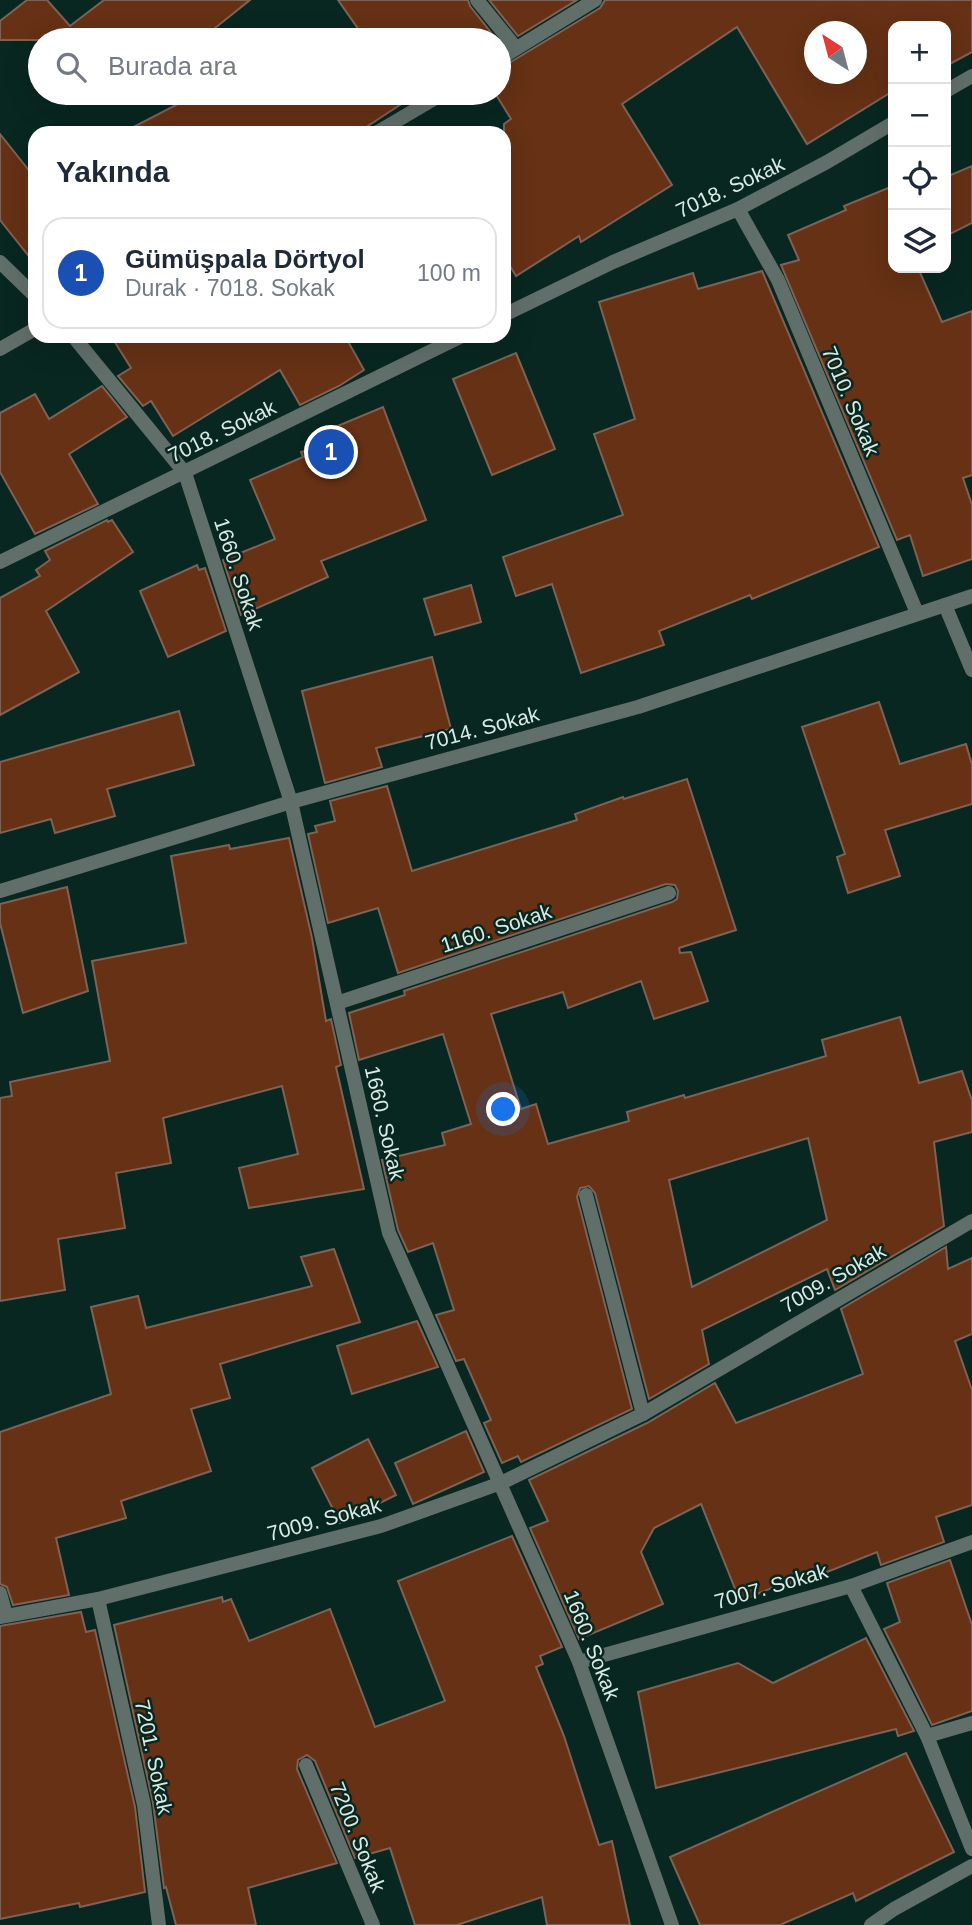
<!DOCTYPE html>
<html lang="tr">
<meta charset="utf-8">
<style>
body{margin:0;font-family:Helvetica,sans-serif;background:#f2f2f3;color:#1f2937}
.controls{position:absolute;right:21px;top:21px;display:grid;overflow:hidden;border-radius:14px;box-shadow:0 7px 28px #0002}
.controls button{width:63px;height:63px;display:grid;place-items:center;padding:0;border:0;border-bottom:2px solid #e0e1e3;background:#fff;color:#1f2937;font:35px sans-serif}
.compass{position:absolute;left:804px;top:21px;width:63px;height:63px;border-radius:50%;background:#fff;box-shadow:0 7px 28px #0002;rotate:324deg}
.you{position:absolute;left:504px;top:1110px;width:24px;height:24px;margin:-18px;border:5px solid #fff;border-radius:50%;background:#1a73e8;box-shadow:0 0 0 10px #1a73e833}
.badge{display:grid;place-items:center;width:46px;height:46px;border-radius:50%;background:#7d5f56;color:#fff;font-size:23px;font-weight:700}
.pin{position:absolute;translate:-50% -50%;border:4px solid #fff;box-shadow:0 2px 7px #0006}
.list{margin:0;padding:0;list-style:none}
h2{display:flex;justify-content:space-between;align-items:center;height:91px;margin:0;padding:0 28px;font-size:30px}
h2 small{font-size:23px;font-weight:400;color:#747a83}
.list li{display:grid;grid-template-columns:46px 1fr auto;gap:21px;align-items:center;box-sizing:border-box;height:112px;margin:0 14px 14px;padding:0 14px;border:2px solid #e0e1e3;border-radius:21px}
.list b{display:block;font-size:26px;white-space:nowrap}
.list p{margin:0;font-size:23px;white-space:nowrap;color:#747a83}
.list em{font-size:23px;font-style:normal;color:#747a83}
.icon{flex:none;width:38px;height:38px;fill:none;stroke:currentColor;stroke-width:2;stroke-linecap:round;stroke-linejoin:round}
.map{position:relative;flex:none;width:972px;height:1925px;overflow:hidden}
.search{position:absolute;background:#fff;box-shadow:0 7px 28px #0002;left:28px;top:28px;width:483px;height:77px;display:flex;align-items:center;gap:18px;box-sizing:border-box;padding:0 24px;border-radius:38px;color:#747a83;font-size:26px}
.panel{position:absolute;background:#fff;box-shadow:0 7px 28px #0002;left:28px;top:126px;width:483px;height:217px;border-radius:21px}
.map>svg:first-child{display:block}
.building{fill:#663115;stroke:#7d6256;stroke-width:2;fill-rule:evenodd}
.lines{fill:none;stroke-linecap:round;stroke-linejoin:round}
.street{stroke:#616f6a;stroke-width:14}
.labels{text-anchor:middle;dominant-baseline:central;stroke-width:5;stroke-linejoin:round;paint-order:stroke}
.street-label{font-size:21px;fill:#d9eae4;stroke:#082720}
</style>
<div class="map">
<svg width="972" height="1925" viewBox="0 0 972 1925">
<rect width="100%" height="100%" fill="#082720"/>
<g class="building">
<path d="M27,0H47L70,26L104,0H250L200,40H0V21Z"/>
<path d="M338,0H468L470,6L497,40H366Z"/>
<path d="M489,0H577L518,36Z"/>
<path d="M605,0H972V52L946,66V26H893V91L807,144L737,27L622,104L672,185L581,242L579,236L516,276L504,256V124L511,119L495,93H499V69L600,8ZM815,32H857V74H815Z"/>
<path d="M199,93H424L408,103L406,101L357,133H122Z"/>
<path d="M0,134L35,178V264L0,220Z"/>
<path d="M972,166V223L946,236V177Z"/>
<path d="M893,186V268H918L942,322L972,311V475L963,478L972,505V559L923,576L910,535L897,540L781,265L799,260L788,235L846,210L844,206Z"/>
<path d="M762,271L879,547L752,599L750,595L659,631L664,645L581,673L552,584L516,596L503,557L623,515L594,434L635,419L599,302L693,273L698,289Z"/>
<path d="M111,336H345L364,370L339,386L300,405L280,370L173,436L151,401L143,406L118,376L131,368Z"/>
<path d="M516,353L555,449L492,475L453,379Z"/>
<path d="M102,386L127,417L69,454L98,504L35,534L0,472V413L35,394L49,419Z"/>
<path d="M383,407L426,520L321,561L328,577L241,615L223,560L275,539L250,480L303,457L301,452L322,445L316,435Z"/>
<path d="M107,520L108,522L112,520L133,552L46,611L79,672L0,715V598L40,576L36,570L50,560L45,551Z"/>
<path d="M197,565L199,570L205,568L226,631L168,657L140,591Z"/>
<path d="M471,585L481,622L435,635L424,599Z"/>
<path d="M432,657L451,729L376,748L382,767L325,783L302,691Z"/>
<path d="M879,702L900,764L966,744L972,765V804L885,830L900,876L848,893L837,857L845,854L802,727Z"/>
<path d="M179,711L194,765L107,789L115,816L55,833L51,819L0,833V762Z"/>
<path d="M687,779L736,930L679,948L680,953L691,952L708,1001L654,1019L641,981L568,1008L563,992L491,1014L521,1109L536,1104L548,1144L629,1121L627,1112L684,1095L685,1098L826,1056L822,1040L900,1017L919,1083L962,1071L972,1101V1132L934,1142L944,1226L835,1290L827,1269L702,1330L709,1364L649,1399L595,1193L589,1186L580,1188L577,1197L632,1409L521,1462L518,1456L502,1463L484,1423L491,1420L464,1359L456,1361L436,1315L454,1310L433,1243L408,1252L398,1230L382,1160L445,1145L442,1133L471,1124L443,1034L359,1060L349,1013L405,995L404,991L672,902L677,899L678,891L675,885L666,884L398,973L378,908L328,923L308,834L317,832L315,826L335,821L330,801L387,786L412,871L577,820L575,814L623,797L624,799ZM808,1138L827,1220L692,1287L669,1180Z"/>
<path d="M289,838L312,938L326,1021L331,1019L341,1065L336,1067L364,1189L249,1208L239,1168L298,1154L282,1086L163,1118L171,1163L116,1173L125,1228L58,1239L65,1290L0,1301V1098L12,1096L10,1082L110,1061L92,961L186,943L171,856L229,845L230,849Z"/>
<path d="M67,887L88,991L23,1013L0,923V904Z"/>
<path d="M946,1247L948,1269L972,1258V1334L955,1341L972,1390V1505L936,1517L944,1542L881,1565L877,1552L792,1586L789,1581L740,1601L701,1504L654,1528L641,1552L663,1604L579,1639L530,1528L548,1521L529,1480L647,1423L715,1383L736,1423L863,1374L841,1309Z"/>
<path d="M334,1249L360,1322L220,1364L230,1398L191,1409L211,1471L121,1501L126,1518L56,1538L69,1595L13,1605L7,1587L0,1584V1432L111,1394L91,1307L138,1296L146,1328L312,1286L301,1257Z"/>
<path d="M417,1321L438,1367L352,1394L337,1346Z"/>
<path d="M466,1431L484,1472L413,1504L395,1463Z"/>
<path d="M368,1439L396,1495L340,1523L312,1468Z"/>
<path d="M512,1536L562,1647L540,1656L543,1664L536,1667L564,1736L599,1845L612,1841L630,1925H547L542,1897L457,1925H415L390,1848L355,1858L315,1761L307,1755L298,1760L297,1769L337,1863L248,1888L256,1925H176L166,1887L164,1888L153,1803L114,1625L222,1597L223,1602L231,1599L249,1641L330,1609L375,1727L445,1701L398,1581Z"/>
<path d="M950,1560L972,1625V1711L932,1725L884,1629L900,1622L887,1583Z"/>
<path d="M81,1612L86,1632L95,1630L135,1807L145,1892L80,1907L79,1903L0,1919V1626Z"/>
<path d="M866,1638L914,1731L898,1736L896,1729L656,1788L638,1692L738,1663L773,1683Z"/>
<path d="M906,1753L954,1852L856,1901L853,1893L780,1925H700L670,1857Z"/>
</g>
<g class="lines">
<g class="street">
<path d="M477,0L516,48"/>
<path d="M499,59L595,0"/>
<path d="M946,91L972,76"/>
<path d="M376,133L444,93"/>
<path d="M738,209L778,280L917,613"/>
<path d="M0,262L35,296"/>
<path d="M504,315L613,262L738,209L827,162L893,123"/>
<path d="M73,336L185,473L291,802L389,1233L579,1662L672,1925"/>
<path d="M0,349L35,329"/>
<path d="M0,562L462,336"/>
<path d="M945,605L972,670"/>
<path d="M0,891L291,802L638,707L972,596"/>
<path d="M337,1003L669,893"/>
<path d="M586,1195L643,1414"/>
<path d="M851,1586L927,1736L972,1849"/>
<path d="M0,1593L6,1615"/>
<path d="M98,1599L144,1805L159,1925"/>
<path d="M0,1617L98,1599L381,1526L501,1483L643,1414L972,1221"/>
<path d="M579,1662L851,1586L972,1542"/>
<path d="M927,1736L972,1723"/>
<path d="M306,1765L373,1925"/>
<path d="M871,1925L894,1909L972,1866"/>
</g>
</g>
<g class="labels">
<g class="street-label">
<text transform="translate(730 187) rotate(-25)">7018. Sokak</text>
<text transform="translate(851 401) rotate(67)">7010. Sokak</text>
<text transform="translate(222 431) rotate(-26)">7018. Sokak</text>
<text transform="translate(239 574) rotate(72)">1660. Sokak</text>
<text transform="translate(482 728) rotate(-15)">7014. Sokak</text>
<text transform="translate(496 928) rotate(-18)">1160. Sokak</text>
<text transform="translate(385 1123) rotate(77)">1660. Sokak</text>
<text transform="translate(833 1278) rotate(-30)">7009. Sokak</text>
<text transform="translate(324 1519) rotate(-15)">7009. Sokak</text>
<text transform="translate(771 1586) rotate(-16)">7007. Sokak</text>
<text transform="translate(592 1645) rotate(68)">1660. Sokak</text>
<text transform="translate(154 1757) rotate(78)">7201. Sokak</text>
<text transform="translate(358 1837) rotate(68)">7200. Sokak</text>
</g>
</g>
</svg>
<div class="controls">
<button>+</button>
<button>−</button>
<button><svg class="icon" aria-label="locate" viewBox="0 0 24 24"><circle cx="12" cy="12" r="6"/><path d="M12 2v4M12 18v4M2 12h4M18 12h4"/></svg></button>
<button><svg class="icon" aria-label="layers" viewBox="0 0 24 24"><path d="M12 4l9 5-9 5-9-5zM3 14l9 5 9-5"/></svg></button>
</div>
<svg class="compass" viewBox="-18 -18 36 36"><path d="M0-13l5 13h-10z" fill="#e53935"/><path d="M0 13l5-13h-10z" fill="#747a83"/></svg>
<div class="you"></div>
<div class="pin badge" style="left:331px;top:452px;background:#1a4fb4">1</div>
<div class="search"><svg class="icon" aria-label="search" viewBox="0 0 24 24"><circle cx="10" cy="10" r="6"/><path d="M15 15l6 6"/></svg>Burada ara</div>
<section class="panel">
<h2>Yakında<small></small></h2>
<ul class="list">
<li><span class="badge" style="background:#1a4fb4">1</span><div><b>Gümüşpala Dörtyol</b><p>Durak · 7018. Sokak</p></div><em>100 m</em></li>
</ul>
</section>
</div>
